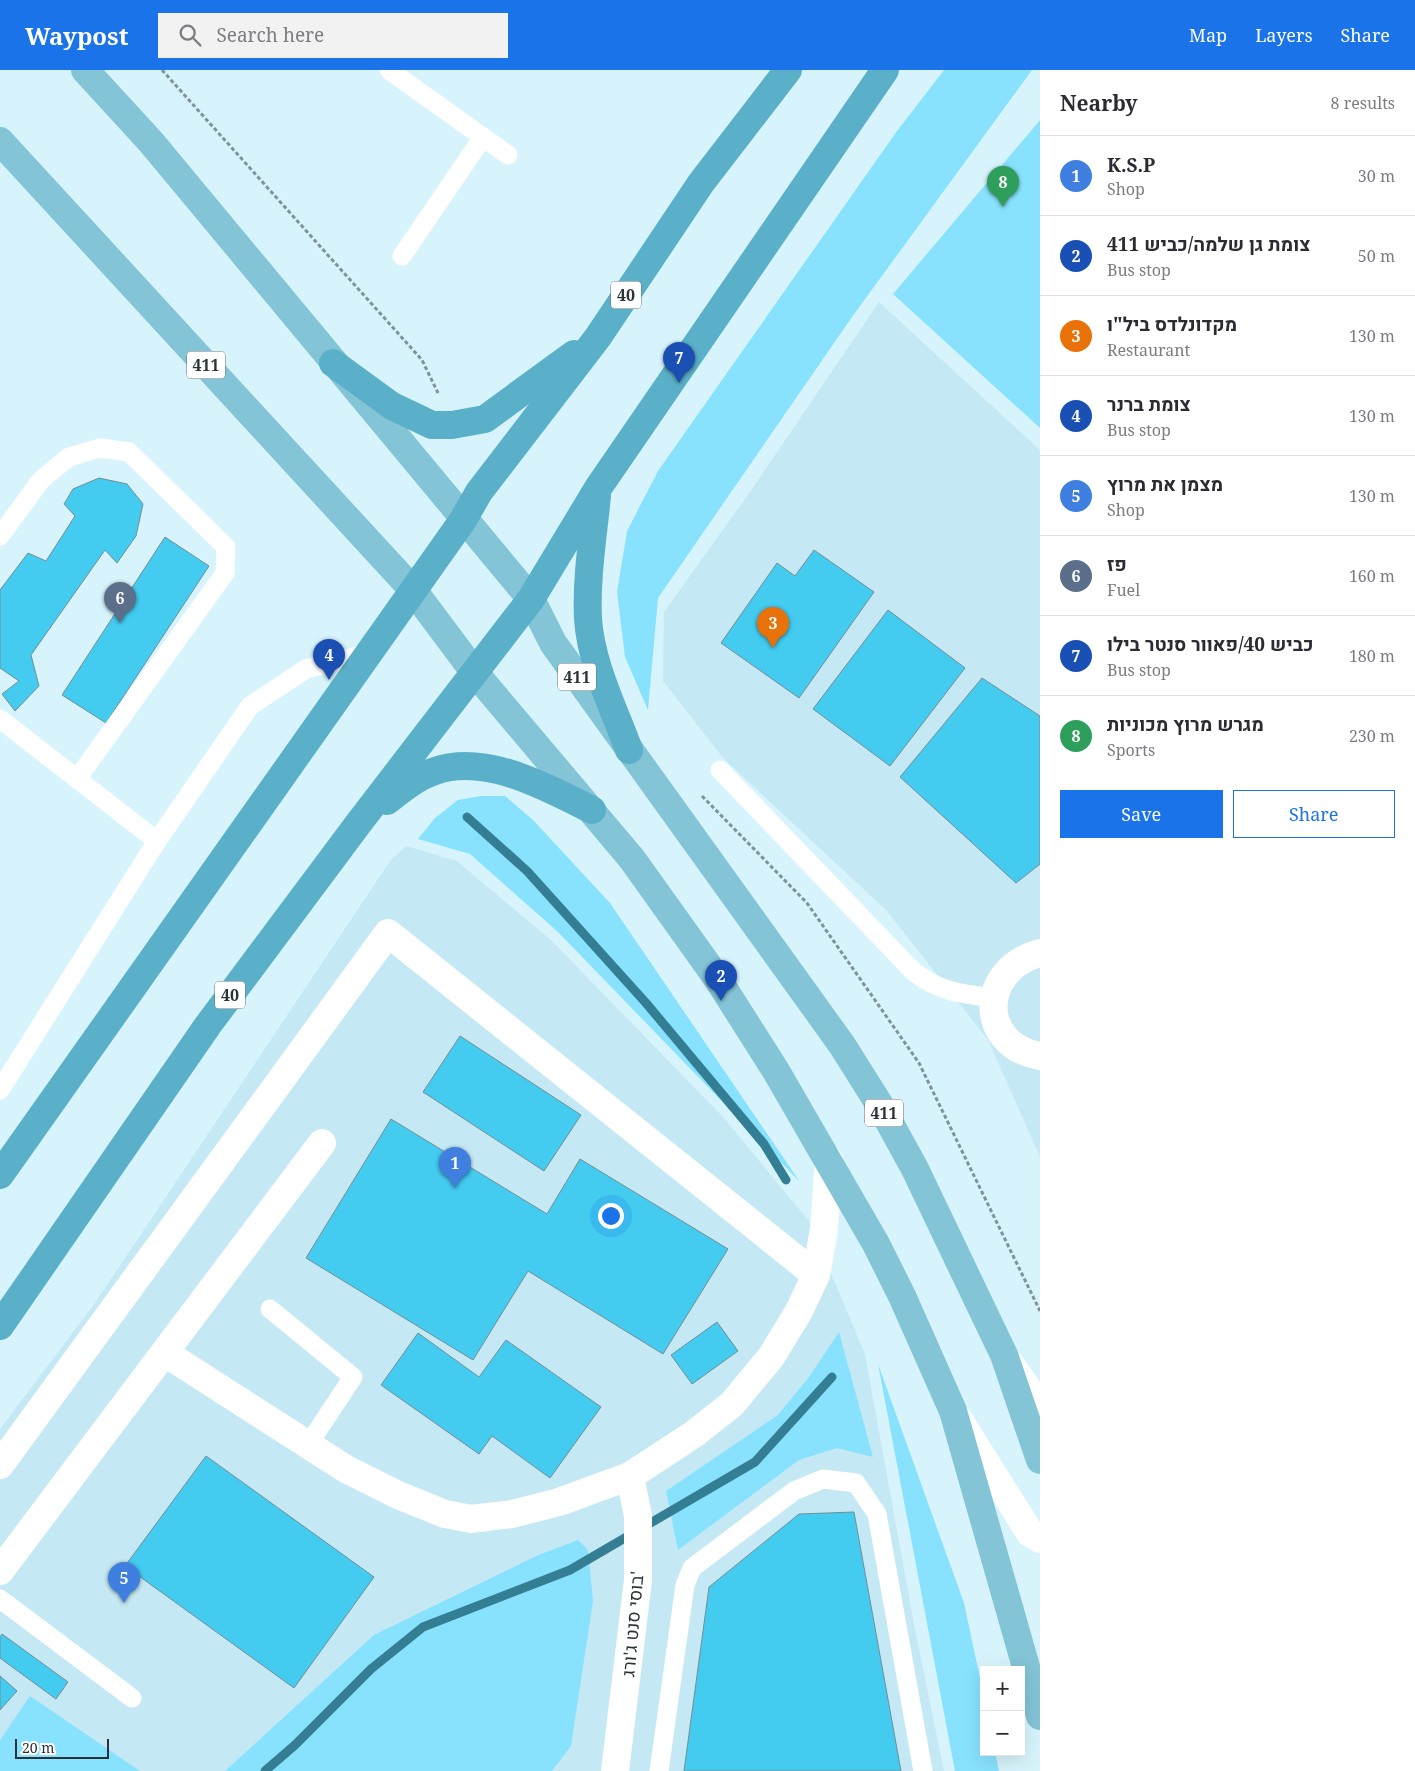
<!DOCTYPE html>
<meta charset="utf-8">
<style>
body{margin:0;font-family:"Noto Serif",Heebo,serif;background:#f2f2f3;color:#2b2b33}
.controls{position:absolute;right:15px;bottom:15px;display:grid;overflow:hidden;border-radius:0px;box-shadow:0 5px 20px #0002}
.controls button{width:45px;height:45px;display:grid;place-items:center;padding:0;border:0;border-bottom:1px solid #e1e1e2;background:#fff;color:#2b2b33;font:25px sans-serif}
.scale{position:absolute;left:15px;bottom:12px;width:94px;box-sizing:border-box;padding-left:5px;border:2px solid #293438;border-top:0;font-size:14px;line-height:18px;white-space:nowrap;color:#293438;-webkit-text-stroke:4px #fff;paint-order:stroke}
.you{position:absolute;left:610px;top:1145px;width:18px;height:18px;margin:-12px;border:4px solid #fff;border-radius:50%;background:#1a73e8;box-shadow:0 0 0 8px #1a73e833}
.badge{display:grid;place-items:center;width:32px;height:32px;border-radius:50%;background:#1a73e8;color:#fff;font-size:16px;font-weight:700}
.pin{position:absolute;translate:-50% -41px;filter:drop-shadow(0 1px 2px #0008)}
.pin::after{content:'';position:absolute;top:26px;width:18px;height:15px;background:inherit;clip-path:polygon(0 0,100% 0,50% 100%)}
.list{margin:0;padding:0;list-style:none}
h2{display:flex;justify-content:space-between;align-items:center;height:65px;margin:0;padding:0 20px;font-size:21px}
h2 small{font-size:16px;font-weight:400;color:#7c7c81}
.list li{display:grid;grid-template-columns:32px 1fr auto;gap:15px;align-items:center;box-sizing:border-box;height:80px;padding:0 20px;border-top:1px solid #e1e1e2}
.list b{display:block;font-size:19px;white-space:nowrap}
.list p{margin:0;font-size:16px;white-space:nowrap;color:#7c7c81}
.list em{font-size:16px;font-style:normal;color:#7c7c81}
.actions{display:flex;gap:10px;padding:15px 20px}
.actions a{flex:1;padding:11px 0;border:1px solid #1a73e8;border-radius:0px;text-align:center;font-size:18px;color:#1a73e8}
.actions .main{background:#1a73e8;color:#fff}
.icon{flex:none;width:28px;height:28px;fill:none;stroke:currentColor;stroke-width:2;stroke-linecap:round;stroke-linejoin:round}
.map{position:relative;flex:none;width:1040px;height:1701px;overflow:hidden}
header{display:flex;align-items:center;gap:30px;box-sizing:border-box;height:70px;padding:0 25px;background:#1a73e8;color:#fff}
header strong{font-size:24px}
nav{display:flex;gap:28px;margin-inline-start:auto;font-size:18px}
.search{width:350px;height:45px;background:#f2f2f3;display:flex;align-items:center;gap:12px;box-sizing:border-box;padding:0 18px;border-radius:0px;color:#7c7c81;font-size:19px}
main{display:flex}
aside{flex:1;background:#fff}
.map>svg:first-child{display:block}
.built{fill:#c4e9f5}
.green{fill:#88e2fe}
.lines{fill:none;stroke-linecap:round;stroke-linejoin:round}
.stream{stroke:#347e93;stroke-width:9}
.building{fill:#43cbf0;stroke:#748d96}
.path{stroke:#7f939a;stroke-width:3;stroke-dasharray:4 2.5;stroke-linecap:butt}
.service{stroke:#fff;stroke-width:19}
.minor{stroke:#fff;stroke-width:28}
.primary{stroke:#83c4d6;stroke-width:28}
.trunk{stroke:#5ab0c8;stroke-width:28}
.labels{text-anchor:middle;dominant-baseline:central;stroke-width:4;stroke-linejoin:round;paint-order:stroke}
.shield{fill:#fff;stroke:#697174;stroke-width:1}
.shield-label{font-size:16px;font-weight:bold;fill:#293438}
.street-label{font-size:18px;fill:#293438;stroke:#fff}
</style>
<header>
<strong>Waypost</strong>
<div class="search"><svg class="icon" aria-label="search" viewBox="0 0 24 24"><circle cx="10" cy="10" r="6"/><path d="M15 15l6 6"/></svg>Search here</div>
<nav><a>Map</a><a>Layers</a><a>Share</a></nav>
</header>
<main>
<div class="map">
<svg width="1040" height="1701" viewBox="0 0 1040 1701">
<rect width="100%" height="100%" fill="#d7f4fd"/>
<g class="built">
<path d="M879,232L1040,380V1087L988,970L887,841L723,688L663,611L664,542L752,419Z"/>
<path d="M406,776L457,791L552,871L723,1047L809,1151L865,1284L914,1554L944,1701H0V1359L95,1233L390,791Z"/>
</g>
<g class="green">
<path d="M944,0H1032L852,247L658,528L648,640L625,587L617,522L627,461L658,401L897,61Z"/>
<path d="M1040,50V358L893,224Z"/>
<path d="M481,726H505L534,751L610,833L800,1112L558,862L470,784L418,769L435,748L458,730Z"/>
<path d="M839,1262L873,1387L837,1378L799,1390L678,1480L666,1421L778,1345L809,1307Z"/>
<path d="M878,1294L964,1533L984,1627V1682H995L999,1701H955Z"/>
<path d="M578,1470L588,1480L593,1531L571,1676L552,1701H225L374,1565L536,1486Z"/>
<path d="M30,1626L140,1701H0V1670Z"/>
</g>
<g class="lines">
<g class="stream">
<path d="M467,747L527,801L646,933L764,1074L786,1110"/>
<path d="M265,1701L295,1675L371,1599L423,1557L570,1500L755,1392L832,1307"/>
</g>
</g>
<g class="building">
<path d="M99,408L127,414L143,434L136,466L117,493L105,480L31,585L39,616L15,641L2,624L19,611L0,598V520L28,483L46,491L75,446L64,434L73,419Z"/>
<path d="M165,467L209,496L106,653L62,625Z"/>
<path d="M814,480L874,522L799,628L721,573L777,493L795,506Z"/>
<path d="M888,540L965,598L890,696L813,639Z"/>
<path d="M982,608L1040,646V794L1016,813L900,707Z"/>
<path d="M460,966L581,1045L544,1101L423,1022Z"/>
<path d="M391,1049L547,1144L580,1089L728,1179L663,1284L528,1201L473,1290L306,1188Z"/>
<path d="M717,1252L738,1281L692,1314L671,1285Z"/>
<path d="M418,1263L479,1307L506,1270L601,1337L550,1408L492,1366L479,1384L381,1315Z"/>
<path d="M206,1386L374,1507L294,1618L125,1496Z"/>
<path d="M854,1442L901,1701H684L709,1517L799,1444Z"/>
<path d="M2,1564L68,1612L56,1629L0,1588V1567Z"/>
<path d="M0,1606L17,1621L0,1640Z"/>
</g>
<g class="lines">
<g class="path">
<path d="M162,0L422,290L438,323"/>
<path d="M702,726L807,833L919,993L1040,1241"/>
</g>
<g class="service">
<path d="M389,0L508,85"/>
<path d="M402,186L483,67"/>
<path d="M0,466L41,410L69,387L100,378L129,382L226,477L225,503L77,709"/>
<path d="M0,649L157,771"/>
<path d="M720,700L913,901C939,922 961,924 994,928"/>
<path d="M0,1020L157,771L250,636L306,599L367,584"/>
<path d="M270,1239L353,1307L308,1375"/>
<path d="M0,1529L132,1628"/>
<path d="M659,1701L685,1515L692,1498L794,1421L823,1409L856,1413L877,1444L923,1701"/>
</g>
<g class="minor">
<path d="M1040,883C979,899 977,975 1040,986"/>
<path d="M165,1283L346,1399L398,1425L445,1444L471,1449L512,1444L559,1432L630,1406L694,1364L732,1334L771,1287L799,1241L816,1205L824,1159L829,1090"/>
<path d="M1010,1294L1040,1336"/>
<path d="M959,1350L1030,1463L1040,1469"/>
<path d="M0,1395L388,863L816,1205"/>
<path d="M0,1501L322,1073"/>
<path d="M615,1701L638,1510V1446L630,1406"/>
</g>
<g class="primary">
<path d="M85,0L151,72L531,529L553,573L842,975L881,1037L915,1099L1004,1285L1040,1390"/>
<path d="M0,71L413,520L475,603L632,789L717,908L776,1001L876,1174L902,1226L953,1341L1040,1646"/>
</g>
<g class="trunk">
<path d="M333,293L392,336L432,355H452L485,349L574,284"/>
<path d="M597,426C593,467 586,508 588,549C591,594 614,639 629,680"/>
<path d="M387,731C402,719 417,707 435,701C486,683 548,718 592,740"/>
<path d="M0,1105L463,450L479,422L598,267L701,113L788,0"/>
<path d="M0,1256L208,955L358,754L531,529L598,418L885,0"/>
</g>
</g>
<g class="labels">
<g class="shield">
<rect x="611" y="211.5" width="30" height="27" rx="4"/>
<rect x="187" y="281.5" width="38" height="27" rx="4"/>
<rect x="558" y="593.5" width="38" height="27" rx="4"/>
<rect x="215" y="911.5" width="30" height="27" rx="4"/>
<rect x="865" y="1029.5" width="38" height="27" rx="4"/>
</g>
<g class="shield-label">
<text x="626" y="225">40</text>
<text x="206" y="295">411</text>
<text x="577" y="607">411</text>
<text x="230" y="925">40</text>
<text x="884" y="1043">411</text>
</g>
<g class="street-label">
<text transform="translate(632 1554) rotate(-85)">בוסי סנט ג'ורג'</text>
</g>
</g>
</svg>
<div class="controls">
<button>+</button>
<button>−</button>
</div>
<div class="scale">20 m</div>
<div class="you"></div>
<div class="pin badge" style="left:455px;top:1118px;background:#3f7fe0">1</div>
<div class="pin badge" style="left:721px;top:931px;background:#1a4fb4">2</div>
<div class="pin badge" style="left:773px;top:578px;background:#e8710a">3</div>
<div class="pin badge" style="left:329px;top:610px;background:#1a4fb4">4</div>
<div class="pin badge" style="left:124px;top:1533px;background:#3f7fe0">5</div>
<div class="pin badge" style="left:120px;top:553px;background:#5c6f8a">6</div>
<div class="pin badge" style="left:679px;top:313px;background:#1a4fb4">7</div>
<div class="pin badge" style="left:1003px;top:137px;background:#2e9e5b">8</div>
</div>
<aside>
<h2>Nearby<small>8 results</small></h2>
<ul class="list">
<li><span class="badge" style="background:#3f7fe0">1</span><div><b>K.S.P</b><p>Shop</p></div><em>30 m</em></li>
<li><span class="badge" style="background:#1a4fb4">2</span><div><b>צומת גן שלמה/כביש 411</b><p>Bus stop</p></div><em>50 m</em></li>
<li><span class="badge" style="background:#e8710a">3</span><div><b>מקדונלדס ביל&quot;ו</b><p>Restaurant</p></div><em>130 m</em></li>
<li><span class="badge" style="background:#1a4fb4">4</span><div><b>צומת ברנר</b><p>Bus stop</p></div><em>130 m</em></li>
<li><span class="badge" style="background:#3f7fe0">5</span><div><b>מצמן את מרוץ</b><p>Shop</p></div><em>130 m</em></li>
<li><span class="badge" style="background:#5c6f8a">6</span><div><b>פז</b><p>Fuel</p></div><em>160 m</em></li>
<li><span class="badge" style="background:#1a4fb4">7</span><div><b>כביש 40/פאוור סנטר בילו</b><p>Bus stop</p></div><em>180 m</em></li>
<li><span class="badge" style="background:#2e9e5b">8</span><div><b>מגרש מרוץ מכוניות</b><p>Sports</p></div><em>230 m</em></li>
</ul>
<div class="actions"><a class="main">Save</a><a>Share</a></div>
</aside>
</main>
